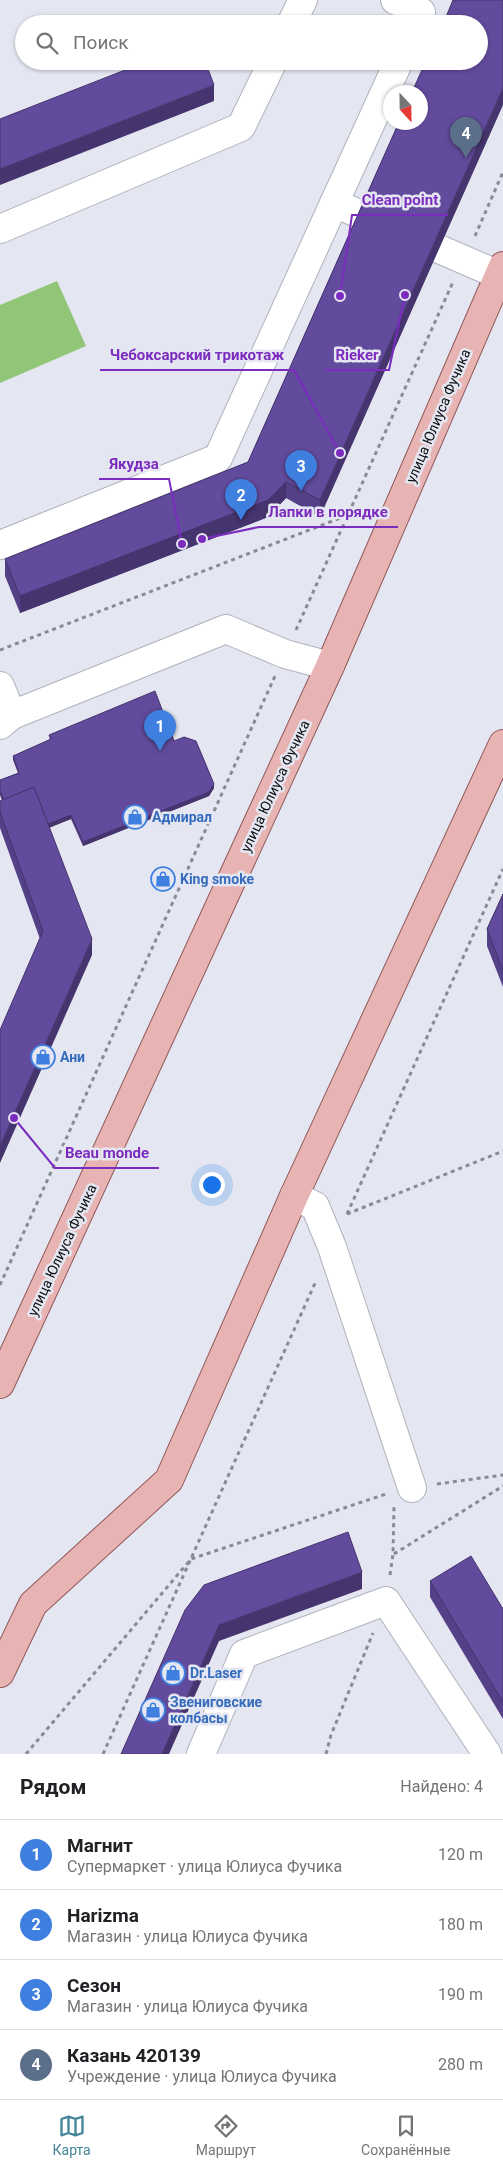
<!DOCTYPE html>
<html lang="ru">
<meta charset="utf-8">
<style>
body{margin:0;font-family:Roboto,sans-serif;background:#f2f2f2;color:#202124}
.compass{position:absolute;left:383px;top:85px;width:45px;height:45px;border-radius:50%;background:#fff;box-shadow:0 1px 4px #0004;rotate:158deg}
.you{position:absolute;left:211px;top:1184px;width:18px;height:18px;margin:-12px;border:4px solid #fff;border-radius:50%;background:#1a73e8;box-shadow:0 0 0 8px #1a73e833}
.badge{display:grid;place-items:center;width:32px;height:32px;border-radius:50%;background:#438597;color:#fff;font-size:16px;font-weight:700}
.pin{position:absolute;translate:-50% -41px;filter:drop-shadow(0 1px 2px #0008)}
.pin::after{content:'';position:absolute;top:26px;width:18px;height:15px;background:inherit;clip-path:polygon(0 0,100% 0,50% 100%)}
.list{margin:0;padding:0;list-style:none}
h2{display:flex;justify-content:space-between;align-items:center;height:65px;margin:0;padding:0 20px;font-size:21px}
h2 small{font-size:16px;font-weight:400;color:#757577}
.list li{display:grid;grid-template-columns:32px 1fr auto;gap:15px;align-items:center;box-sizing:border-box;height:70px;padding:0 20px;border-top:1px solid #e0e0e0}
.list b{display:block;font-size:19px;white-space:nowrap}
.list p{margin:0;font-size:16px;white-space:nowrap;color:#757577}
.list em{font-size:16px;font-style:normal;color:#757577}
.icon{flex:none;width:28px;height:28px;fill:none;stroke:currentColor;stroke-width:2;stroke-linecap:round;stroke-linejoin:round}
.map{position:relative;flex:none;width:503px;height:1754px;overflow:hidden}
.search{position:absolute;background:#fff;box-shadow:0 1px 4px #0004;left:15px;right:15px;top:15px;height:55px;display:flex;align-items:center;gap:12px;box-sizing:border-box;padding:0 18px;border-radius:28px;color:#757577;font-size:19px}
.sheet{height:345px;background:#fff}
nav{display:flex;justify-content:space-around;align-items:center;box-sizing:border-box;height:70px;border-top:1px solid #e0e0e0;background:#fff;font-size:14px;color:#757577}
nav a{display:grid;justify-items:center;gap:2px}
nav .on{color:#438597}
.map>svg:first-child{display:block}
.green{fill:#91c577}
.lines{fill:none;stroke-linecap:round;stroke-linejoin:round}
.minor-casing{stroke:#b0b2bc;stroke-width:30}
.major-casing{stroke:#915859;stroke-width:30}
.path{stroke:#898b93;stroke-width:3;stroke-dasharray:4 4;stroke-linecap:butt}
.minor{stroke:#fff;stroke-width:28}
.major{stroke:#e8b3b3;stroke-width:28}
.wall{fill:#544086}
.shaded-wall{fill:#45346d}
.building{fill:#624b9c;stroke:#45346d}
.labels{text-anchor:middle;dominant-baseline:central;stroke-width:5;stroke-linejoin:round;paint-order:stroke}
.street-label{font-size:14px;fill:#0c0d10;stroke:#e4e6f1}
.shop-label{font-size:14px;font-weight:bold;fill:#366cbe;stroke:#e4e6f1;text-anchor:start}
.leader{fill:none;stroke:#7b2cbf;stroke-width:2}
.callout-dot{fill:#7b2cbf;stroke:#e4e6f1;stroke-width:2}
.callout-label{font-size:15px;text-anchor:middle;font-weight:bold;fill:#7b2cbf;stroke:#e4e6f1;stroke-width:5;stroke-linejoin:round;paint-order:stroke}
</style>
<div class="map">
<svg width="503" height="1754" viewBox="0 0 503 1754">
<rect width="100%" height="100%" fill="#e4e6f1"/>
<path class="green" d="M57,281L86,346L0,383V305Z"/>
<g class="lines">
<g class="minor-casing">
<g id="minor">
<path d="M395,0L421,12L416,24"/>
<path d="M291,24L303,0"/>
<path d="M334,203L364,216"/>
<path d="M0,229L241,127L273,61"/>
<path d="M439,249L499,275"/>
<path d="M0,545L218,458L399,61"/>
<path d="M0,686L12,715L0,725"/>
<path d="M12,715L226,629L285,654L330,666"/>
<path d="M294,1196L315,1206L332,1247L412,1488"/>
<path d="M201,1754L244,1654L386,1601L487,1754"/>
</g>
</g>
<g class="major-casing">
<g id="major">
<path d="M0,1384L330,666L503,266"/>
<path d="M0,1673L33,1604L169,1480L294,1196L503,744"/>
</g>
</g>
<g class="path">
<path d="M475,236L503,172"/>
<path d="M296,630L453,282"/>
<path d="M0,650L348,515"/>
<path d="M347,1214L503,869"/>
<path d="M347,1214L503,1151"/>
<path d="M0,1285L275,676"/>
<path d="M437,1484L503,1475"/>
<path d="M394,1554L503,1486"/>
<path d="M390,1575L393,1554L394,1507"/>
<path d="M26,1754L191,1559L386,1494"/>
<path d="M103,1754L316,1281"/>
<path d="M326,1754L331,1735L373,1633"/>
</g>
<use href="#minor" class="minor"/>
<use href="#major" class="major"/>
</g>
<g class="wall">
<path d="M399,122L320,517L286,498L268,517L20,613L5,576V559L248,462Z"/>
<path d="M49,735L174,741L214,788L209,796L83,846L71,819L49,827L92,955L40,939L0,828V801H2L0,795V780L18,773L13,760V756L50,740Z"/>
<path d="M503,894V987L487,946V929Z"/>
<path d="M430,1581L503,1609V1719L430,1597Z"/>
</g>
<g class="shaded-wall">
<path d="M214,85V101L0,185V169Z"/>
<path d="M503,88V105L320,517V500Z"/>
<path d="M286,482V498L268,517L20,613V596Z"/>
<path d="M214,784V788L209,796L83,846V842Z"/>
<path d="M71,815V819L44,830V826Z"/>
<path d="M92,939V955L0,1163V1146Z"/>
<path d="M362,1572V1589L219,1641L169,1754H162L219,1625Z"/>
</g>
<g class="building">
<path d="M453,0H503V88L320,500L286,482L268,500L20,596L5,559L248,462L399,122H420V92H412L426,61H479V24H443Z"/>
<path d="M148,61H205L214,85L0,169V119Z"/>
<path d="M155,691L174,741L184,737L196,741L214,784L209,792L83,842L71,815L48,824L34,787L4,800L0,791V780L19,773L13,756L51,739L49,735Z"/>
<path d="M34,787L92,939L0,1146V1030L43,931L0,812V801Z"/>
<path d="M503,894V970L487,929Z"/>
<path d="M348,1532L362,1572L219,1625L162,1754H121L185,1610L204,1585Z"/>
<path d="M471,1556L503,1609V1702L430,1581Z"/>
</g>
<defs>
<g id="shop-ring" transform="scale(1.25)"><circle r="9.5" fill="#e4e6f1" stroke="#3f7fe0" stroke-width="1.5"/><path d="M-5-2.5h2.3a2.7 3.5 0 0 1 5.4 0H5L5.5 6h-11ZM-1.5-2.5h3a1.5 2.3 0 0 0-3 0Z" fill="#3f7fe0"/></g>
</defs>
<g fill-rule="evenodd">
<use href="#shop-ring" x="135" y="817"/>
<use href="#shop-ring" x="163" y="879"/>
<use href="#shop-ring" x="43" y="1057"/>
<use href="#shop-ring" x="173" y="1673"/>
<use href="#shop-ring" x="153" y="1710"/>
</g>
<g class="labels">
<g class="street-label">
<text transform="translate(438 416) rotate(-67)">улица Юлиуса Фучика</text>
<text transform="translate(275 786) rotate(-65)">улица Юлиуса Фучика</text>
<text transform="translate(62 1250) rotate(-65)">улица Юлиуса Фучика</text>
</g>
<g class="shop-label">
<text x="152" y="817">Адмирал</text>
<text x="180" y="879">King smoke</text>
<text x="60" y="1057">Ани</text>
<text x="190" y="1673">Dr.Laser</text>
<text x="170" y="1702">Звениговские<tspan x="170" dy="16">колбасы</tspan></text>
</g>
</g>
<path class="leader" d="M340 296L352 215H448M340 453L294 370H100M405 295L389 370H326M182 544L169 479H99M202 539L259 527H398M14 1118L55 1168H159"/>
<g class="callout-dot">
<circle cx="340" cy="296" r="5"/>
<circle cx="340" cy="453" r="5"/>
<circle cx="405" cy="295" r="5"/>
<circle cx="182" cy="544" r="5"/>
<circle cx="202" cy="539" r="5"/>
<circle cx="14" cy="1118" r="5"/>
</g>
<g class="callout-label">
<text x="400" y="205">Clean point</text>
<text x="197" y="360">Чебоксарский трикотаж</text>
<text x="357" y="360">Rieker</text>
<text x="134" y="469">Якудза</text>
<text x="328" y="517">Лапки в порядке</text>
<text x="107" y="1158">Beau monde</text>
</g>
</svg>
<svg class="compass" viewBox="-18 -18 36 36"><path d="M0-13l5 13h-10z" fill="#e53935"/><path d="M0 13l5-13h-10z" fill="#757577"/></svg>
<div class="you"></div>
<div class="pin badge" style="left:160px;top:751px;background:#3f7fe0">1</div>
<div class="pin badge" style="left:241px;top:520px;background:#3f7fe0">2</div>
<div class="pin badge" style="left:301px;top:491px;background:#3f7fe0">3</div>
<div class="pin badge" style="left:466px;top:158px;background:#5c6f8a">4</div>
<div class="search"><svg class="icon" aria-label="search" viewBox="0 0 24 24"><circle cx="10" cy="10" r="6"/><path d="M15 15l6 6"/></svg>Поиск</div>
</div>
<section class="sheet">
<h2>Рядом<small>Найдено: 4</small></h2>
<ul class="list">
<li><span class="badge" style="background:#3f7fe0">1</span><div><b>Магнит</b><p>Супермаркет · улица Юлиуса Фучика</p></div><em>120 m</em></li>
<li><span class="badge" style="background:#3f7fe0">2</span><div><b>Harizma</b><p>Магазин · улица Юлиуса Фучика</p></div><em>180 m</em></li>
<li><span class="badge" style="background:#3f7fe0">3</span><div><b>Сезон</b><p>Магазин · улица Юлиуса Фучика</p></div><em>190 m</em></li>
<li><span class="badge" style="background:#5c6f8a">4</span><div><b>Казань 420139</b><p>Учреждение · улица Юлиуса Фучика</p></div><em>280 m</em></li>
</ul>
</section>
<nav>
<a class="on"><svg class="icon" aria-label="map" viewBox="0 0 24 24"><path d="M3 6l6-2 6 2 6-2v14l-6 2-6-2-6 2zM9 4v14M15 6v14"/></svg>Карта</a>
<a><svg class="icon" aria-label="directions" viewBox="0 0 24 24"><path d="M12 3l9 9-9 9-9-9zM9 14v-3h6M13 9l2 2-2 2"/></svg>Маршрут</a>
<a><svg class="icon" aria-label="saved" viewBox="0 0 24 24"><path d="M7 4h10v16l-5-4-5 4z"/></svg>Сохранённые</a>
</nav>
